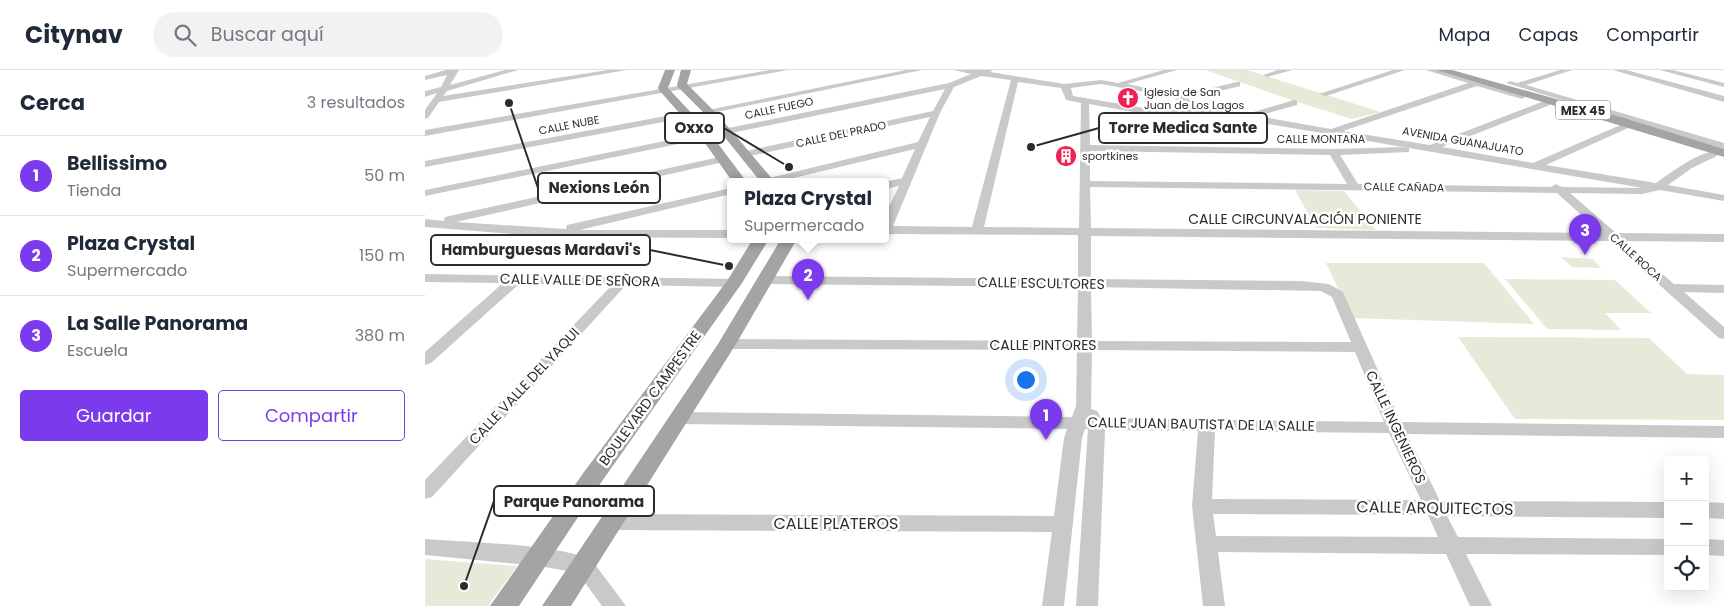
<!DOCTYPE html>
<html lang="es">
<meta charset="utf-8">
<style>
body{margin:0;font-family:Poppins,sans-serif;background:#f2f2f3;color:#1f2937}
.controls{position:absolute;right:15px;bottom:15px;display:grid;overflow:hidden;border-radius:5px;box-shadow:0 5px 20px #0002}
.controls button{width:45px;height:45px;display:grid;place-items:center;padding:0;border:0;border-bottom:1px solid #e0e1e3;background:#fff;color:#1f2937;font:25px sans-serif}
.you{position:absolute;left:600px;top:309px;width:18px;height:18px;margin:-12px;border:4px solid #fff;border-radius:50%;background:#1a73e8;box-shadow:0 0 0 8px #1a73e833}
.badge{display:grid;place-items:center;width:32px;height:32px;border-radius:50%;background:#7c3aed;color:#fff;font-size:16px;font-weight:700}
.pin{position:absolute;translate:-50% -41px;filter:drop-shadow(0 1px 2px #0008)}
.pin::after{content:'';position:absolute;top:26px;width:18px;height:15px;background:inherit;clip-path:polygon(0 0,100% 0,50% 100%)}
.popup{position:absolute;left:302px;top:108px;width:162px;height:65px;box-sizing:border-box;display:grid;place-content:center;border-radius:5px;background:#fff;filter:drop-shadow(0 1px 4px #0005);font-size:16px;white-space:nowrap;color:#747a83}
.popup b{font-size:19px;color:#1f2937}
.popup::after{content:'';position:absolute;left:50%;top:100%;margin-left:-10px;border:10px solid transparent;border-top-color:#fff}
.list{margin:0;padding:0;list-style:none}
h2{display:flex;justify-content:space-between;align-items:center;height:65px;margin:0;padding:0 20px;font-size:21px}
h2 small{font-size:16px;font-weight:400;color:#747a83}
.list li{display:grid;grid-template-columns:32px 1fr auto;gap:15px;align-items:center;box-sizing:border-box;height:80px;padding:0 20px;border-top:1px solid #e0e1e3}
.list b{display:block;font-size:19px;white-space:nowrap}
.list p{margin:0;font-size:16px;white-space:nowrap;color:#747a83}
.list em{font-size:16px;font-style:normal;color:#747a83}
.actions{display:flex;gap:10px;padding:15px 20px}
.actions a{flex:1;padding:11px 0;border:1px solid #7c3aed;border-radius:5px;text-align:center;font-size:18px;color:#7c3aed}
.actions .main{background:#7c3aed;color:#fff}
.icon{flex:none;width:28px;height:28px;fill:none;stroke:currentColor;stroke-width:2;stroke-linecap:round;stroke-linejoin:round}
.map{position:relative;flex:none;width:1299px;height:536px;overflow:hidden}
header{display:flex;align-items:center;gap:30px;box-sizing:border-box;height:70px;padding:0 25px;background:#fff;border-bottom:1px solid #e0e1e3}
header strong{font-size:24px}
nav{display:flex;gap:28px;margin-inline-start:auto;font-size:18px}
.search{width:350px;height:45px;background:#f2f2f3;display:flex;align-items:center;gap:12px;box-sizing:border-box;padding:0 18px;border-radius:28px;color:#747a83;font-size:19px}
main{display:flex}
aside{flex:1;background:#fff}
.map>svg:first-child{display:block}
.green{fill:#e6ebd9}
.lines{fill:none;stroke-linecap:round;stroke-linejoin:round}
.minor{fill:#c9c9c9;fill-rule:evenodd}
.major{fill:#a4a4a4;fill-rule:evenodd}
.labels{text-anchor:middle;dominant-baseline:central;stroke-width:5;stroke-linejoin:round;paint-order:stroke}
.far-poi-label{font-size:11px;fill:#2c2c2c;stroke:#fff;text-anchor:start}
.far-street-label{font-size:11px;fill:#2c2c2c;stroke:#fff}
.shield{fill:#fff;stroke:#6b6b6b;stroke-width:1}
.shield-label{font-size:12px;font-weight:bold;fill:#2c2c2c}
.street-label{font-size:14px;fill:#2c2c2c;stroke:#fff}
.near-street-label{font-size:16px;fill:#2c2c2c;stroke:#fff}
.leader{fill:none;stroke:#2c2c2c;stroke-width:2}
.callout-dot{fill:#2c2c2c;stroke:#fff;stroke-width:2}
.callout{fill:#fff;stroke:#2c2c2c;stroke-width:2}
.callout-label{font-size:15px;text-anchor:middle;font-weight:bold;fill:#2c2c2c}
</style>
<header>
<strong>Citynav</strong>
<div class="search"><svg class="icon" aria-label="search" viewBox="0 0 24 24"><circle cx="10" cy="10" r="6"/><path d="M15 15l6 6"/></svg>Buscar aquí</div>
<nav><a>Mapa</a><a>Capas</a><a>Compartir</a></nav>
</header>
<main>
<aside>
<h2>Cerca<small>3 resultados</small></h2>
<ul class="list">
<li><span class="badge">1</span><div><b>Bellissimo</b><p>Tienda</p></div><em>50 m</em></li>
<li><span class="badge">2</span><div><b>Plaza Crystal</b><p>Supermercado</p></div><em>150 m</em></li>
<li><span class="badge">3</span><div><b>La Salle Panorama</b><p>Escuela</p></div><em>380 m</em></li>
</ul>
<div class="actions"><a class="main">Guardar</a><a>Compartir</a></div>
</aside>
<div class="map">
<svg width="1299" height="536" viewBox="0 0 1299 536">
<rect width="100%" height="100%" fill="#fff"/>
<g class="green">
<path d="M780,0H822L956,42L927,49L872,32Z"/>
<path d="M870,120L919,121L951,160L891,158Z"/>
<path d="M1136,187L1168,189L1176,198L1147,197Z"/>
<path d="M901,193H1059L1109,254L927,248Z"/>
<path d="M1080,209L1190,210L1226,243H1180L1196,260L1122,259Z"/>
<path d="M1033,267L1224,268L1262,304L1299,305V350L1090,349Z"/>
<path d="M0,489L92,496L63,536H0Z"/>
</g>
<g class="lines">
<g class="minor">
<path d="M21,0H34L25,15L80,0H93L22,21L18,26L183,0H202L14,32L3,48L0,49V40L12,23L0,27V21L16,17L22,5L0,10V6Z"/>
<path d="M345,0H363L0,66V60Z"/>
<path d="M481,0H497L282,44L278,41Z"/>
<path d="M529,0H568L565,2L639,14L676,10L693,13L739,0H752L702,14L757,25L812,12H815V16L763,29L776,37L822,44L869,30L872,31V35L833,46L906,59L1043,13L1001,0H1014L1101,26L1097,29L1052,16L918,61L1005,75L1122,30L1125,31V35L1017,77L1108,93L1200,53L1205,56L1203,58L1121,95L1231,113C1244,104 1276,79 1292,82V86L1267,98L1243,115L1299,125V131L1235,120L1217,124L1145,123L1191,163L1299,164V172L1199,171L1249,214L1299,215V223L1259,222L1299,257V269L1294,268L1185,171L666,166V209L876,211L904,214L918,222L976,352L1299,356V368L982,364L1015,431L1243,432V448L1022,446L1033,467L1243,469V485L1041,484L1067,536H1045L1021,484L793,482L800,536H778L767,436L773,361L680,360L673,536H651L663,359H660L657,368L639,536H617L627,462L186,460L179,457L176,452L179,447L186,444L629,446L639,368L642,359L254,354L248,352L245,348L248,344L254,342L647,347L651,336L652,280L302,279L294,274L302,269L652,271L653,217L341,214L334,210L341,206L653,209V165L460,164V145L474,116L460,119V112L477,108L490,79L356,111H339L340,109L493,72L505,47L321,87L316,84L321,81L508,41L520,19L0,126V120L524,13L546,4ZM556,6L586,10L547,157L468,156L515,43L529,17ZM593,12L636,18L641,30L656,33L654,158L559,157ZM676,14L747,27L764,37L731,40L648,26L646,18ZM664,34L731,46L773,42L1218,118L1137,117L1131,114L1126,117L933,114L915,85L984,82V78L980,77L908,79L665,75ZM665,81L905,85L922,114L665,111ZM665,117L1132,123L1176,163L666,158ZM666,217L896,221L907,227L926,272L667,271ZM667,280L930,282L959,352L676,348L672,341L666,339ZM790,361L964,363L996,430L787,429ZM788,444L1003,445L1013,467L791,466Z"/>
<path d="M853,0H867L842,7L838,5Z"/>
<path d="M968,0H980L901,26L894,24Z"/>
<path d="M1135,0H1147L1101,15L1299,73V79L1081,13L1085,11L1092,13Z"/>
<path d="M1188,0H1201L1299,26V32Z"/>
<path d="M1235,0H1248L1299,13V17Z"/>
<path d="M262,42L265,43V47L0,97V91Z"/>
<path d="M299,86L304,89L303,91L31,152L141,159L142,155L306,118V124L155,160H306V168L125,167L0,157V149L19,151L20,147L24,146Z"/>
<path d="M0,204L309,209L316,213L309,217L201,215L7,427L0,429V410L187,215L94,214L6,293L0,295V282L78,213L0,212Z"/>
<path d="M1280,432L1299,433V449L1280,448Z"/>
<path d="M0,469C51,473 119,473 166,489L201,536H177L153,503L114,496L0,485Z"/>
<path d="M1280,469L1299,470V486L1280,485Z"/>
</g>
<g class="major">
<path d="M240,0H250L243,18L285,63L321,111H307L277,69L234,20L233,18Z"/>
<path d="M256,0H266L262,14L293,45L349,111H335L285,49L253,17L252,15Z"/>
<path d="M1011,0H1027L1199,48L1299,79V87Z"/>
<path d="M328,169H344L317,213L175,414L94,536H65L159,402L302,211Z"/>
<path d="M356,169H372L311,274L146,536H117L293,274Z"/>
</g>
</g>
<defs>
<g id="church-disc" transform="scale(1.125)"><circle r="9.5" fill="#f02254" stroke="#fff"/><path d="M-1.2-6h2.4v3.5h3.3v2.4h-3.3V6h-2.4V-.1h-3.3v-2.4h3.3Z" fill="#fff"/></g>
<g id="building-disc" transform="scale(1.125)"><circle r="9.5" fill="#f02254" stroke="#fff"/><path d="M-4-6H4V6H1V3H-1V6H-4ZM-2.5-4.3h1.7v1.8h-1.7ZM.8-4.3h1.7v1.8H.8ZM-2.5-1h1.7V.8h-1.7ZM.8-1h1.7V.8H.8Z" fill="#fff"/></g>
</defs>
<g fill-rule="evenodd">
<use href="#church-disc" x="703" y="28"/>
<use href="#building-disc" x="641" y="86"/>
</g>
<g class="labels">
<g class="far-poi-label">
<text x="719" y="22">Iglesia de San<tspan x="719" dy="13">Juan de Los Lagos</tspan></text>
<text x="657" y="86">sportkines</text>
</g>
<g class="far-street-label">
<text transform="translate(354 38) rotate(-12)">CALLE FUEGO</text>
<text transform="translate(144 55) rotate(-11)">CALLE NUBE</text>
<text transform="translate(416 64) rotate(-12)">CALLE DEL PRADO</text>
<text x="896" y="69">CALLE MONTAÑA</text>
<text transform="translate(1038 71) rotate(10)">AVENIDA GUANAJUATO</text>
<text transform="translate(979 117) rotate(1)">CALLE CAÑADA</text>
<text transform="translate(1211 187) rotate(42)">CALLE ROCA</text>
</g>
<rect class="shield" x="1130.5" y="30.5" width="55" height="19" rx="4"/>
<g class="shield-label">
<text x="1158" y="40">MEX 45</text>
</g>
<g class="street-label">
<text x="880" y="149">CALLE CIRCUNVALACIÓN PONIENTE</text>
<text transform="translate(155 210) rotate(1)">CALLE VALLE DE SEÑORA</text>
<text transform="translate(616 213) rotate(1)">CALLE ESCULTORES</text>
<text x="618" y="275">CALLE PINTORES</text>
<text transform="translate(99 316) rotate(-47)">CALLE VALLE DEL YAQUI</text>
<text transform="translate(225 328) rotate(-54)">BOULEVARD CAMPESTRE</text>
<text transform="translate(776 354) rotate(1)">CALLE JUAN BAUTISTA DE LA SALLE</text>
<text transform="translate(971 357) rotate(65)">CALLE INGENIEROS</text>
</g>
<g class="near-street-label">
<text transform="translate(1010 438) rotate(1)">CALLE ARQUITECTOS</text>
<text x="411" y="453">CALLE PLATEROS</text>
</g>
</g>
<path class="leader" d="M364 97L299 58M606 77L674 58M84 33L113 118M304 196L225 180M39 516L69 431"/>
<g class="callout-dot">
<circle cx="364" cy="97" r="5"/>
<circle cx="606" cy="77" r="5"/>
<circle cx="84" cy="33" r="5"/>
<circle cx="304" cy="196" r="5"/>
<circle cx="39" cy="516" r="5"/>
</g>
<g class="callout">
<rect x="240" y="43" width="59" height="30" rx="5"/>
<rect x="674" y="43" width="168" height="30" rx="5"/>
<rect x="113" y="103" width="122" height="30" rx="5"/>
<rect x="6" y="165" width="219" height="30" rx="5"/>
<rect x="69" y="416" width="160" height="30" rx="5"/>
</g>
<g class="callout-label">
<text x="269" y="63">Oxxo</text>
<text x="758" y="63">Torre Medica Sante</text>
<text x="174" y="123">Nexions León</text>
<text x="116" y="185">Hamburguesas Mardavi's</text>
<text x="149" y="437">Parque Panorama</text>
</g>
</svg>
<div class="controls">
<button>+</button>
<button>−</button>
<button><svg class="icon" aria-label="locate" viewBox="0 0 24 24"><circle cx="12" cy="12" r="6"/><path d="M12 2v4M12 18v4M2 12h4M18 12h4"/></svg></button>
</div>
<div class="you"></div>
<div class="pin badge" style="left:621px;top:370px">1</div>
<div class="pin badge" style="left:383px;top:230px">2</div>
<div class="popup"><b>Plaza Crystal</b>Supermercado</div>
<div class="pin badge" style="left:1160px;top:185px">3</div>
</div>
</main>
